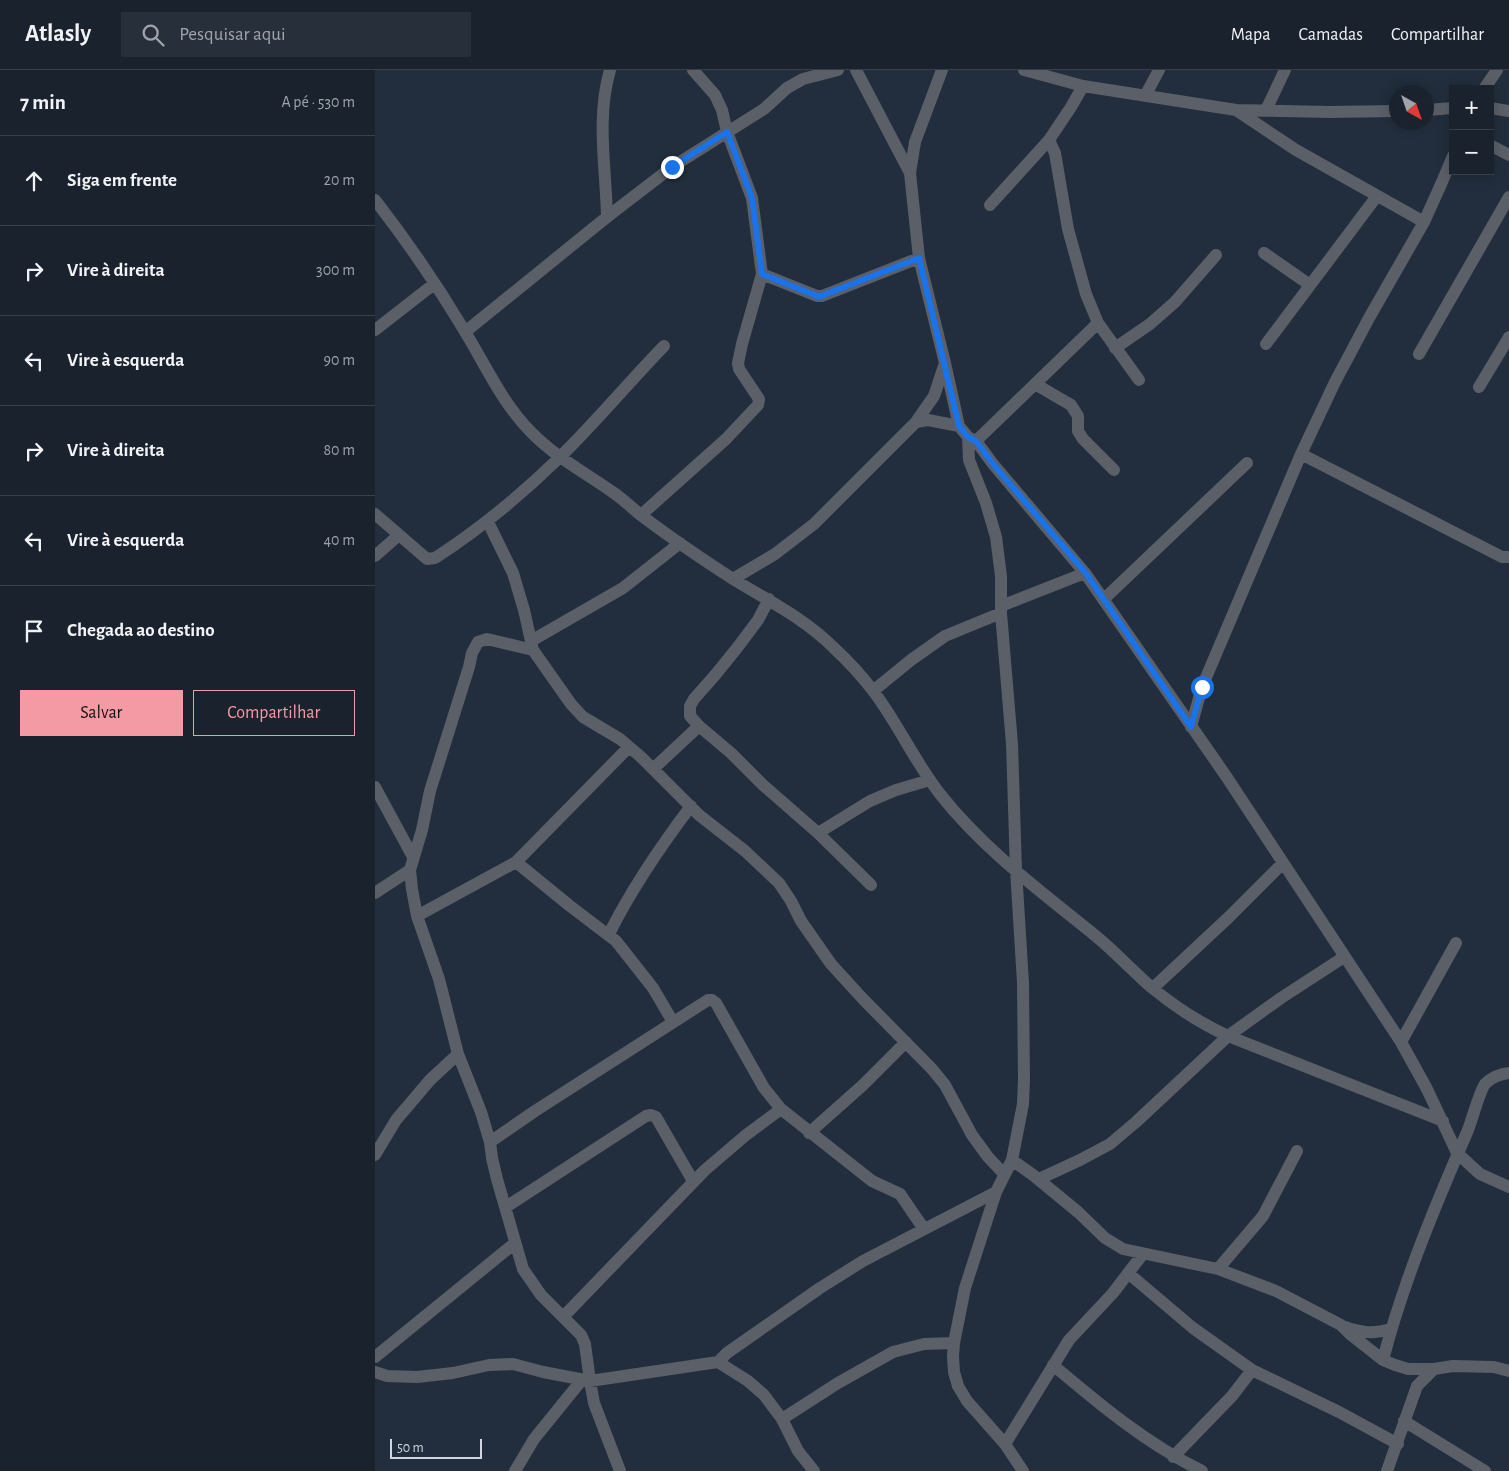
<!DOCTYPE html>
<html lang="pt">
<head>
<meta charset="utf-8">
<style>
	:root { --surface:#1a222e; --page:#272f3a; --text:#f1f3f6; --muted:#9fa4aa; --line:#383f4a; --accent:#f49aa4 }
	body { margin:0; font-family:"Alegreya Sans",sans-serif; background:var(--page); color:var(--text) }
	.controls { position:absolute; right:15px; top:15px; display:grid; overflow:hidden; border-radius:0px; box-shadow:0 2px 12px #0003 }
	.controls button { width:45px; height:45px; display:grid; place-items:center; padding:0; border:0; border-bottom:1px solid var(--line); background:var(--surface); color:var(--text); font:25px sans-serif }
	.compass { position:absolute; left:1014px; top:15px; width:45px; height:45px; border-radius:50%; background:var(--surface); box-shadow:0 2px 12px #0003; rotate:140deg }
	.scale { position:absolute; left:15px; bottom:12px; width:92px; box-sizing:border-box; padding-left:5px; border:2px solid #cfd6e0; border-top:0; font-size:14px; line-height:18px; white-space:nowrap; color:#cfd6e0; -webkit-text-stroke:4px #222e3d; paint-order:stroke }
	.stop { position:absolute; width:15px; height:15px; margin:-11px; border:4px solid #1a73e8; border-radius:50%; background:#fff }
	.stop.end { background:#1a73e8; border-color:#fff; box-shadow:0 1px 5px #0008 }
	.list { margin:0; padding:0; list-style:none }
	h2 { display:flex; justify-content:space-between; align-items:center; height:65px; margin:0; padding:0 20px; font-size:21px }
	h2 small { font-size:16px; font-weight:400; color:var(--muted) }
	.list li { display:grid; grid-template-columns:32px 1fr auto; gap:15px; align-items:center; box-sizing:border-box; height:90px; padding:0 20px; border-top:1px solid var(--line) }
	.list b { display:block; font-size:19px; white-space:nowrap }
	.list em { font-size:16px; font-style:normal; color:var(--muted) }
	.actions { display:flex; gap:10px; padding:15px 20px }
	.actions a { flex:1; padding:11px 0; border:1px solid var(--accent); border-radius:0px; text-align:center; font-size:18px; color:var(--accent) }
	.actions .main { background:var(--accent); color:#111 }
	.icon { flex:none; width:28px; height:28px; fill:none; stroke:currentColor; stroke-width:2; stroke-linecap:round; stroke-linejoin:round }
	.map { position:relative; flex:none; width:1134px; height:1401px; overflow:hidden }
	header { display:flex; align-items:center; gap:30px; box-sizing:border-box; height:70px; padding:0 25px; background:var(--surface); border-bottom:1px solid var(--line) }
	header strong { font-size:24px }
	nav { display:flex; gap:28px; margin-inline-start:auto; font-size:18px }
	.search { width:350px; height:45px; background:var(--page); display:flex; align-items:center; gap:12px; box-sizing:border-box; padding:0 18px; border-radius:0px; color:var(--muted); font-size:19px }
	main { display:flex }
	aside { flex:1; background:var(--surface) }
	.map>svg:first-child { display:block }
	.lines { fill:none; stroke-linecap:round; stroke-linejoin:round }
	.minor { stroke:#5b5f67; stroke-width:12 }
	.route { stroke:#1a73e8; stroke-width:6 }
</style>
</head>
<body>
<header>
<strong>Atlasly</strong>
<div class="search"><svg class="icon" aria-label="search" viewBox="0 0 24 24"><circle cx="10" cy="10" r="6"/><path d="M15 15l6 6"/></svg>Pesquisar aqui</div>
<nav><a>Mapa</a><a>Camadas</a><a>Compartilhar</a></nav>
</header>
<main>
<aside>
<h2>7 min<small>A pé · 530 m</small></h2>
<ul class="list">
<li><svg class="icon" aria-label="ahead" viewBox="0 0 24 24"><path d="M12 20V5M6 11l6-6 6 6"/></svg><div><b>Siga em frente</b></div><em>20 m</em></li>
<li><svg class="icon" aria-label="right" viewBox="0 0 24 24"><path d="M7 20v-9h11M14 6l5 5-5 5"/></svg><div><b>Vire à direita</b></div><em>300 m</em></li>
<li><svg class="icon" aria-label="left" viewBox="0 0 24 24"><path d="M17 20v-9H6M10 6l-5 5 5 5"/></svg><div><b>Vire à esquerda</b></div><em>90 m</em></li>
<li><svg class="icon" aria-label="right" viewBox="0 0 24 24"><path d="M7 20v-9h11M14 6l5 5-5 5"/></svg><div><b>Vire à direita</b></div><em>80 m</em></li>
<li><svg class="icon" aria-label="left" viewBox="0 0 24 24"><path d="M17 20v-9H6M10 6l-5 5 5 5"/></svg><div><b>Vire à esquerda</b></div><em>40 m</em></li>
<li><svg class="icon" aria-label="arrive" viewBox="0 0 24 24"><path d="M6 21V4h12l-3 4 3 4H6"/></svg><div><b>Chegada ao destino</b></div></li>
</ul>
<div class="actions"><a class="main">Salvar</a><a>Compartilhar</a></div>
</aside>
<div class="map">
<svg width="1134" height="1401" viewBox="0 0 1134 1401">
	<rect width="100%" height="100%" fill="#222e3d"/>
	<g class="lines">
		<path class="minor" d="M481 0 535 103
			M649 0 708 16 861 40 954 42 1022 41
			M1109 19 1122 0
			M770 26 784 0
			M1115 38 1134 41
			M861 40 921 80 1049 152
			M891 40 910 0
			M1052 40 1078 38
			M674 70 680 83 693 159 711 224 723 253 764 310
			M1115 75 1134 85
			M0 130C32 171 62 215 89 260 110 294 127 333 156 362 180 387 211 403 239 423 249 430 258 439 267 446 296 468 327 489 358 509 392 530 429 548 458 577 472 590 487 606 499 622 523 654 540 692 565 724 609 780 668 823 722 867 741 883 758 901 776 917 800 937 825 953 853 966L1068 1051
			M615 135 674 70 696 37 708 16
			M232 147C231 98 221 48 235 0
			M889 183 935 215
			M387 204 442 226H447L544 188
			M0 260 59 214
			M90 262 232 147 297 97 389 39 412 18 428 9 463 0
			M891 274 1002 126
			M740 278 775 254 800 232 841 185
			M1044 284 1134 127
			M570 293 584 356 593 367 601 371 618 394 710 503 851 706 1026 972 1052 1019 1082 1083 1105 1104 1134 1117
			M660 314 696 335 703 346V361L708 369 739 400
			M1104 317 1134 267
			M541 352 553 350 584 356
			M593 367 594 390 611 433 621 467 626 506V543L637 674 641 800 648 913 649 1010 648 1034 637 1090 621 1122 590 1218 579 1273 578 1286 579 1302 583 1316 592 1331 630 1374 648 1401
			M601 371 723 253
			M926 384 1127 487H1134
			M0 444 52 489 60 488C105 459 146 425 184 388 221 352 253 313 289 276
			M266 445 351 369 383 335 384 329 364 299 363 293 367 274 387 204 377 128 352 62 347 40 340 25 318 0
			M113 452 138 503 149 540 158 580 196 634 208 647 245 669 266 687 324 745 370 781 404 813 416 831 426 851 456 894 488 929 557 999 570 1015 597 1065 613 1087 629 1104
			M0 486 24 465
			M358 509 400 484 439 454 541 352 559 326 570 293 544 188 535 103 540 72 567 0
			M394 529 383 550 362 578 341 604 319 629 315 636V646L324 656 356 683 388 715 443 763 496 815
			M729 529 872 393
			M626 536 710 503
			M156 571 248 518 305 473
			M158 580 112 569 103 572 97 583 94 597 55 721 47 760 35 800 37 819 42 846 64 909 83 984 106 1042 115 1072 117 1088 122 1109 148 1199 166 1225 206 1265 210 1274 215 1311 219 1333 245 1401
			M498 621 536 590 570 566 626 543
			M816 657 827 617 926 384 960 312 994 248 1049 152 1067 112 1078 86
			M278 699 324 656
			M0 717 38 787
			M443 763 495 731 521 720 555 710
			M141 792 195 836 241 871 278 918 298 952
			M0 823 35 800
			M42 846 141 792 254 677
			M234 864C257 818 285 777 316 736
			M778 918 854 847 908 793
			M1026 972 1081 873
			M434 1063 488 1015 531 972
			M115 1072 160 1041 333 930H337L341 933 389 1018 406 1039 497 1111 525 1124 549 1159
			M0 1085 21 1050 55 1010 83 984
			M637 1090 658 1105 703 1142 730 1168 748 1179 843 1199 901 1221 966 1255 975 1264 1008 1290 1020 1295 1033 1299H1059L1078 1296 1119 1297 1134 1301
			M664 1109 705 1090 735 1074 761 1052 853 966 906 928 969 887
			M131 1137 271 1046 276 1045 281 1047 318 1111
			M843 1199 888 1146 922 1081
			M753 1203 818 1258 877 1300 964 1342 1023 1374
			M188 1247 330 1100 371 1065 406 1039
			M970 1257C987 1263 998 1264 1016 1259
			M0 1287 140 1173
			M1008 1290C1028 1212 1061 1134 1093 1060 1097 1050 1105 1020 1110 1014 1117 1007 1125 1004 1134 1003
			M343 1292 352 1283 445 1218 488 1191 621 1122
			M678 1295C724 1334 772 1374 827 1401
			M0 1302 12 1306 42 1307 78 1303 114 1295 138 1294 168 1302 215 1311 343 1292 373 1311 389 1325 407 1349 423 1381 439 1401
			M407 1349 463 1313 518 1282 549 1274 579 1273
			M1029 1351 1110 1401
			M630 1374 694 1270 738 1223 767 1185
			M798 1387 857 1326 877 1300
			M140 1401 159 1369 206 1311
			M1012 1401 1042 1316 1059 1299"/>
	</g>
	<g class="lines">
		<path class="route" d="M297 97 352 62 377 128 387 204 442 226H446L544 188 584 356 593 367 601 371 618 394 710 502 816 657 827 617"/>
	</g>
</svg>
<div class="controls">
<button>+</button>
<button>−</button>
</div>
<svg class="compass" viewBox="-18 -18 36 36"><path d="M0-13l5 13h-10z" fill="#e53935"/><path d="M0 13l5-13h-10z" fill="#9fa4aa"/></svg>
<div class="scale">50 m</div>
<div class="stop" style="left:827px;top:617px"></div>
<div class="stop end" style="left:297px;top:97px"></div>
</div>
</main>
</body>
</html>
